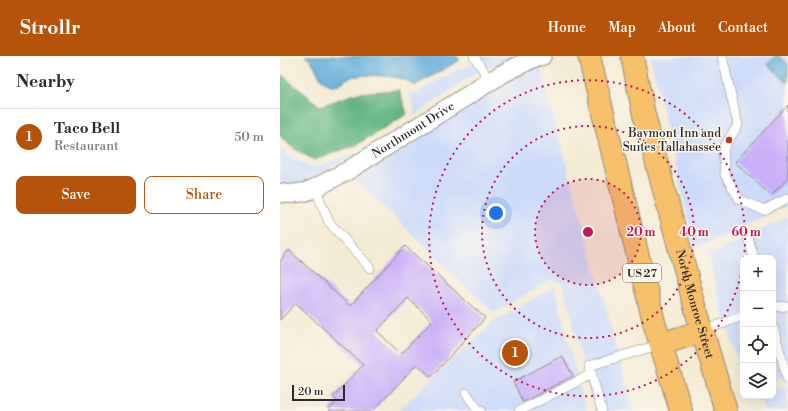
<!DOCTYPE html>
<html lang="en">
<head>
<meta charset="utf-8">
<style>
	:root { --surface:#fff; --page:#f2f2f3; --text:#2b2b33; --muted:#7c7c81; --line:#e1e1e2; --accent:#b45309 }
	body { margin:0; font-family:"Libre Bodoni",serif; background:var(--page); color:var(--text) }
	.controls { position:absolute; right:12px; bottom:12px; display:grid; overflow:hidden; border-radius:8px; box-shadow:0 4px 16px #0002 }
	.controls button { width:36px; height:36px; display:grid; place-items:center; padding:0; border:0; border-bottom:1px solid var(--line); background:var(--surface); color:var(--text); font:20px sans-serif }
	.scale { position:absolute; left:12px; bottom:10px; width:53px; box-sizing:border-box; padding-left:4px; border:2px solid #2b2b2b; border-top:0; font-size:11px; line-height:14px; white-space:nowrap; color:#2b2b2b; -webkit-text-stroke:3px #fbf7ec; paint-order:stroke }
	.you { position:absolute; left:216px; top:157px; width:14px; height:14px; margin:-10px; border:3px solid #fff; border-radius:50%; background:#1a73e8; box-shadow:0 0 0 6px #1a73e833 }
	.badge { display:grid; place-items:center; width:26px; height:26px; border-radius:50%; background:var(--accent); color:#fff; font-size:13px; font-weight:700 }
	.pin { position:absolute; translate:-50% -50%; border:2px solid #fff; box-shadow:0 1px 4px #0006 }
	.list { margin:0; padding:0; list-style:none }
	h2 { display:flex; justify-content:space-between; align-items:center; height:52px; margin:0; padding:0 16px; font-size:17px }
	h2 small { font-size:13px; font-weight:400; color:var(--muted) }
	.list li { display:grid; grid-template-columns:26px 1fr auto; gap:12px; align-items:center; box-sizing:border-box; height:56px; padding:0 16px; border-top:1px solid var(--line) }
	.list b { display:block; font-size:15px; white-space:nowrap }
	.list p { margin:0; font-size:13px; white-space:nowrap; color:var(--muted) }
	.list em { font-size:13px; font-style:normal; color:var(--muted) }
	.actions { display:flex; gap:8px; padding:12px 16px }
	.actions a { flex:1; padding:9px 0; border:1px solid var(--accent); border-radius:8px; text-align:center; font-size:14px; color:var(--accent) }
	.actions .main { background:var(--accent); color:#fff }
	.icon { flex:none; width:22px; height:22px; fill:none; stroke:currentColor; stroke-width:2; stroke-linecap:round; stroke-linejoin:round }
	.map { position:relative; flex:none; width:508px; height:355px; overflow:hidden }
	header { display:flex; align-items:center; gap:24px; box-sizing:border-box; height:56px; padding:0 20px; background:var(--accent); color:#fff }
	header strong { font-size:19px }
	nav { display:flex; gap:22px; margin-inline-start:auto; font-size:14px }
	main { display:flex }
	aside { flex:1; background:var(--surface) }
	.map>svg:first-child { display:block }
	.built { fill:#cddbfa }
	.forest { fill:#63b683; stroke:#477057 }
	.water { fill:#64aedc; stroke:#486c84 }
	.building { fill:#cab0f9; fill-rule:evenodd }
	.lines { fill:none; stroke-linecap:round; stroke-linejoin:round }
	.service-casing { stroke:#908b80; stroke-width:10 }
	.minor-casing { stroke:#908b80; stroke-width:20 }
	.trunk-casing { stroke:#908b80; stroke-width:24 }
	.service { stroke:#fff; stroke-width:9 }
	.minor { stroke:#fff; stroke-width:18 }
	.trunk { stroke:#f6c16b; stroke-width:22 }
	.ring { fill:none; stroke:#c2185b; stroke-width:2; stroke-dasharray:2 4 }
	.poi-dot { fill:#c8321e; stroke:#fbf7ec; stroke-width:1.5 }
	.labels { text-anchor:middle; stroke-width:3; stroke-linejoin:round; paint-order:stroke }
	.shield { fill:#fbf7ec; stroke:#696865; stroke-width:1 }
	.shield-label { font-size:11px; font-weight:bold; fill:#2b2b2b }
	.street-label { font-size:12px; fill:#2b2b2b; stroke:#fbf7ec }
	.poi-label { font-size:12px; fill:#2b2b2b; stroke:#fbf7ec; text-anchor:end }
	.centre { fill:#c2185b; stroke:#fbf7ec; stroke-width:2 }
	.ring-label { font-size:12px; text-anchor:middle; font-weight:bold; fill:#c2185b; stroke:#fbf7ec; stroke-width:3; stroke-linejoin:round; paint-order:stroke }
</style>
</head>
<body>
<header>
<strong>Strollr</strong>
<nav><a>Home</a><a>Map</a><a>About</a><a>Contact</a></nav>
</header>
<main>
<aside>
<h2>Nearby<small></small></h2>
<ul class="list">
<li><span class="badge">1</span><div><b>Taco Bell</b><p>Restaurant</p></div><em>50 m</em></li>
</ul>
<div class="actions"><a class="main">Save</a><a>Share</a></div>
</aside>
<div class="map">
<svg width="508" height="355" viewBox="0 0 508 355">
	<rect width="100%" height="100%" fill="#fbf7ec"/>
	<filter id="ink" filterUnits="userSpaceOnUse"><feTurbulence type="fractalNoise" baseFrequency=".025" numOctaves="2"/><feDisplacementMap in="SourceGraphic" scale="8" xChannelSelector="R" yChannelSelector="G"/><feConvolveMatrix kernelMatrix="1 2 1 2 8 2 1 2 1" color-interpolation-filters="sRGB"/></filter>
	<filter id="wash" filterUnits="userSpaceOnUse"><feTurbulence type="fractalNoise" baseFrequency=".012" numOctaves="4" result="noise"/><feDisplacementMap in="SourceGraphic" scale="16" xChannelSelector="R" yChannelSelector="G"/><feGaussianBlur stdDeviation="0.9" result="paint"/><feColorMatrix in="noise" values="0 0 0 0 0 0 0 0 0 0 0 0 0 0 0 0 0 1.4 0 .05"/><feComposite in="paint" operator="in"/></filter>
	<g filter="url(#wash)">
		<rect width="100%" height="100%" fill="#f4ebd4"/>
		<path class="built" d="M203 0H238L222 8 202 13 131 62 135 55 129 37H137L180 12 185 13Z
			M370 0H508V149L415 193Z
			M260 10 354 355H316L310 339 283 227 272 223 214 257 74 122H72L226 26 255 11Z
			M0 92 7 99 30 111H36L70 99 73 101 32 123 24 126 11 129 0 128Z
			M508 161V321L493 325V202H463V321L440 246 427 195 430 194 436 196Z
			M275 230 302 342 307 355H118L147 327 212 267Z
			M508 329V355H484L480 340H493V334Z"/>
		<path class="forest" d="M0 18 40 50 78 37 119 34 127 58 76 89 34 104 13 92 0 80Z"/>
		<path class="water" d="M25 0H177L180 4 134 30C132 29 131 27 129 26 119 19 83 18 71 21 62 23 60 33 49 28 39 25 38 14 32 6 30 4 28 2 25 0Z
			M495 0H499L508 8V27L487 8Z"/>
		<g id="blocks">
			<path class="building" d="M508 49V122L491 140 455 106Z
				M125 190 205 262 151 321 137 308 93 355H48L57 345 53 341 83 309 16 247 0 264V205L9 194 70 250ZM128 242 152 265 121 298 97 275Z
				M282 300 293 320 243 346 233 326Z"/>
		</g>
	</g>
	<g filter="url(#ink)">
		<use href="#blocks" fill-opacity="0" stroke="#908b80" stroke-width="1"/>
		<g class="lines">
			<g class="service-casing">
				<path id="service" d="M194 0 210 25
					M442 0 458 69 443 93 445 119 460 144 484 154 508 142
					M35 132 49 166 90 212
					M468 181 474 202
					M493 251 508 250
					M493 271 508 325
					M422 275 463 260
					M186 337 197 352 201 355
					M239 355 312 318
					M322 355 309 310 381 288"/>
			</g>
			<g class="minor-casing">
				<g id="minor">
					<path id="s1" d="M0 137 10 138 25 136 35 132 67 115 222 18 254 2 262 0"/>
				</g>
			</g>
			<g class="trunk-casing">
				<g id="trunk">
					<path d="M309 0 374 266 401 355"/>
					<path id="s2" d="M352 0 364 59 414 247 446 355"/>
					<path d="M381 288 422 275"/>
				</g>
			</g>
			<use href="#service" class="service"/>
			<use href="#minor" class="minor"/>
			<use href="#trunk" class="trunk"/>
		</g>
	</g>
	<circle cx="308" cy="176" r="53" fill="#c2185b" fill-opacity=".12"/>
	<g class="ring">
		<circle cx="308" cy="176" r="53"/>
		<circle cx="308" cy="176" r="106"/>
		<path d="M463 208A158 158 0 1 1 464 201"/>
	</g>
	<circle class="poi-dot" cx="449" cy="84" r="4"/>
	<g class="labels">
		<rect class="shield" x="343" y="208" width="38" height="18" rx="3"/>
		<g class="shield-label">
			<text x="362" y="221">US 27</text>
		</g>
		<g class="street-label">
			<text dy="4" stroke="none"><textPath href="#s1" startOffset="150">Northmont Drive</textPath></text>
			<text dy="4" stroke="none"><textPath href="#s2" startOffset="256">North Monroe Street</textPath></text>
		</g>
		<g class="poi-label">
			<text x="441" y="81">Baymont Inn and<tspan x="441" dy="14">Suites Tallahassee</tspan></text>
		</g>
	</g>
	<circle cx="308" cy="176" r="6" class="centre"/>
	<g class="ring-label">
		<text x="361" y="180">20 m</text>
		<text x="414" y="180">40 m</text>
		<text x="466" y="180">60 m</text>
	</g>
</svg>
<div class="controls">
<button>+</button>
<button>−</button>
<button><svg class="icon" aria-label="locate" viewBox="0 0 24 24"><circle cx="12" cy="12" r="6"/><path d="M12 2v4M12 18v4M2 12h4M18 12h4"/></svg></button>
<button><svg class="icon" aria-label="layers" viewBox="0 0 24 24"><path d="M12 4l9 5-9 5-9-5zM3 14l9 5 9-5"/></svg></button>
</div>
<div class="scale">20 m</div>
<div class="you"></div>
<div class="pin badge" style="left:235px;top:297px">1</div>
</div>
</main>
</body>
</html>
